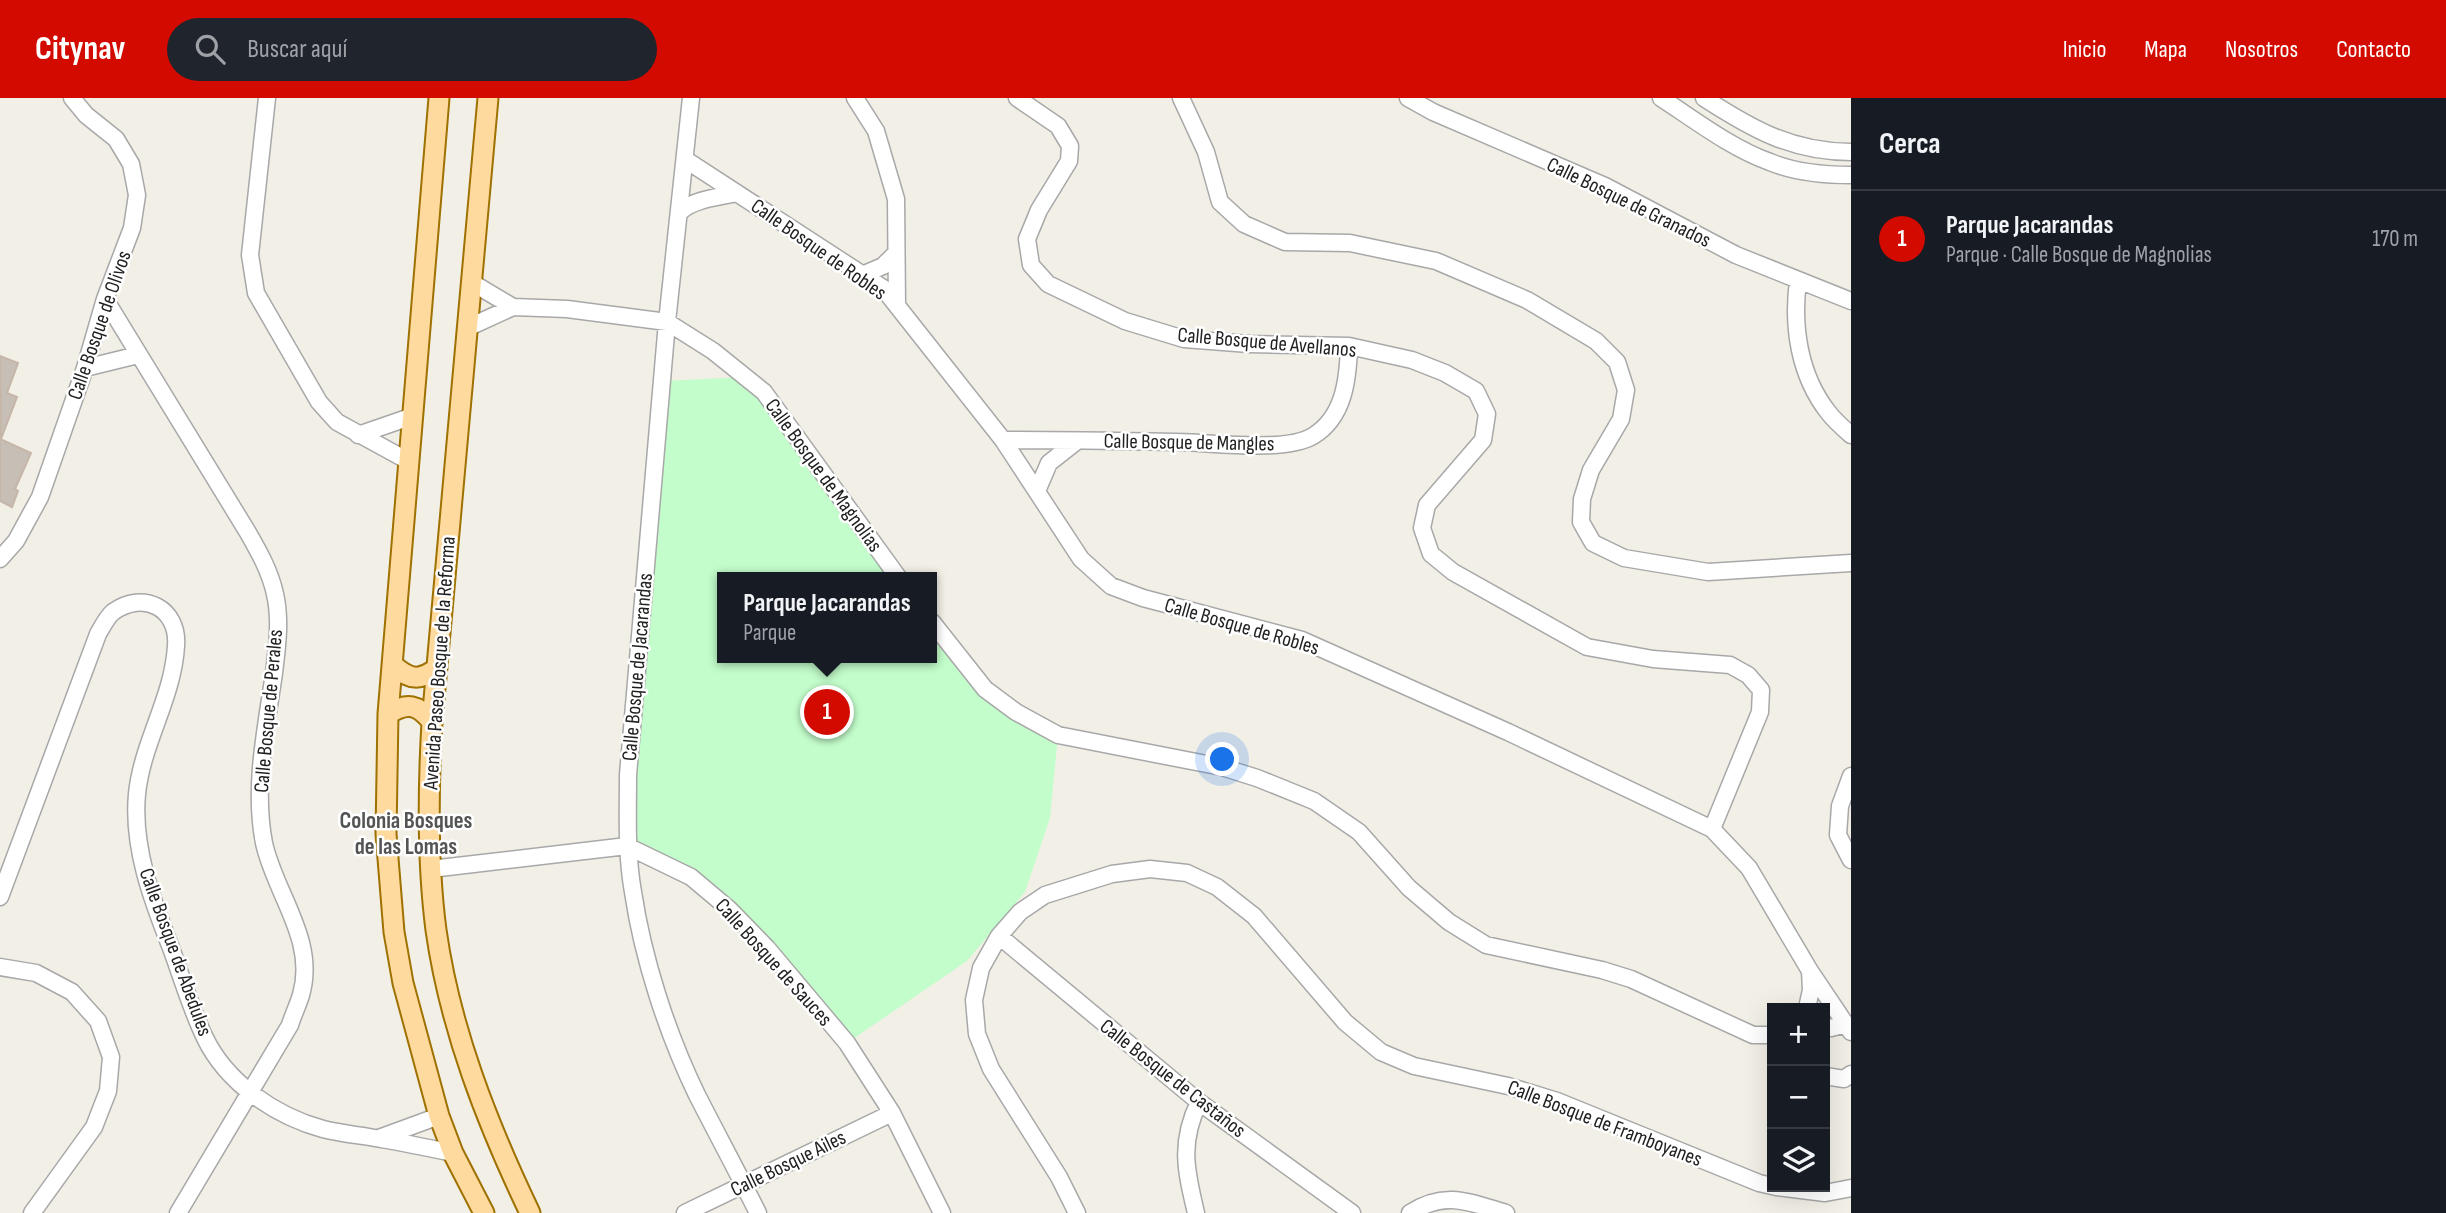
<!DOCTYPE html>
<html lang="es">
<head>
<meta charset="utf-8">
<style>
	:root { --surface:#171b24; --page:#20242c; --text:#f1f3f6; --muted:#9ea1a6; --line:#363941; --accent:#d20a00 }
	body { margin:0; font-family:"Sofia Sans Condensed",sans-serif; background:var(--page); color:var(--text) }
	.controls { position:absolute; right:21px; bottom:21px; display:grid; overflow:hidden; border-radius:0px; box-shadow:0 7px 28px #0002 }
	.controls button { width:63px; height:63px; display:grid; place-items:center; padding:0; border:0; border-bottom:2px solid var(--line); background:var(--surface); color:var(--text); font:35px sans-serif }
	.you { position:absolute; left:1223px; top:662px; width:24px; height:24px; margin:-18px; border:5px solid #fff; border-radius:50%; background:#1a73e8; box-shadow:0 0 0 10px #1a73e833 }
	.badge { display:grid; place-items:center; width:46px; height:46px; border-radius:50%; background:var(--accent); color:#fff; font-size:23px; font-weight:700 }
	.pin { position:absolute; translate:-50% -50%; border:4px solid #fff; box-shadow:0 2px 7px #0006 }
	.popup { position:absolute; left:717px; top:474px; width:220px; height:91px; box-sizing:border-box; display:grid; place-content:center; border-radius:0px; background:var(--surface); filter:drop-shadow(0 2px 5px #0005); font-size:23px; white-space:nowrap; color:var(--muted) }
	.popup b { font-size:26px; color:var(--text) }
	.popup::after { content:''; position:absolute; left:50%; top:100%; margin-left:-14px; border:14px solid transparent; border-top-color:var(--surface) }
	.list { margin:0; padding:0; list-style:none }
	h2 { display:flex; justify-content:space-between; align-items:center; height:91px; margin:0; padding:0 28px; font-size:30px }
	h2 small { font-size:23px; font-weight:400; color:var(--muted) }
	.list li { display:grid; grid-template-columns:46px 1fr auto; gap:21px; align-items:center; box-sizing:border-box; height:98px; padding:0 28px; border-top:2px solid var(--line) }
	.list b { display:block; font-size:26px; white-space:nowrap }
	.list p { margin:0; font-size:23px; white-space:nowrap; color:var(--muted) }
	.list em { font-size:23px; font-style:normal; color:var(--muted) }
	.icon { flex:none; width:38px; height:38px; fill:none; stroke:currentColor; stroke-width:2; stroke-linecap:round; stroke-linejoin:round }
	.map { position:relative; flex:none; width:1851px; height:1115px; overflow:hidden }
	header { display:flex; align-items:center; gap:42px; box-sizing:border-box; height:98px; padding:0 35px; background:var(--accent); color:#fff }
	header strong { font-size:33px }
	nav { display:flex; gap:38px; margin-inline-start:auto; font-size:24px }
	.search { width:490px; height:63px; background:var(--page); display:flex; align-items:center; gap:18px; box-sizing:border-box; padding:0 24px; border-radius:38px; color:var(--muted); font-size:26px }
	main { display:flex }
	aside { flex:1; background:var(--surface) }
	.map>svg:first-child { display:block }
	.park { fill:#c3fdcb }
	.building { fill:#c7beb6; stroke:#c5b6a8; stroke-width:2 }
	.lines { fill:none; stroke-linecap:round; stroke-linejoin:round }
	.minor-casing { stroke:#a8a8a8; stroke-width:19 }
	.major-casing { stroke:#9e7100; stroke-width:23 }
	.minor { stroke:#fff; stroke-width:16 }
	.major { stroke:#ffda9f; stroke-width:19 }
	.labels { text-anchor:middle; stroke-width:5; stroke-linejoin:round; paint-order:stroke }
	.street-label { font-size:21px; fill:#212121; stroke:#fff }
	.neighbourhood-label { font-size:23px; font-weight:bold; fill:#545454; stroke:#fff }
</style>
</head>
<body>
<header>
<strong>Citynav</strong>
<div class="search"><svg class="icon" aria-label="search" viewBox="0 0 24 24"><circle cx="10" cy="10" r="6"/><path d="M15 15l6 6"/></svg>Buscar aquí</div>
<nav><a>Inicio</a><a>Mapa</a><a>Nosotros</a><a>Contacto</a></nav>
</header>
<main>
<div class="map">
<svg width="1851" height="1115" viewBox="0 0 1851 1115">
	<rect width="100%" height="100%" fill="#f2efe7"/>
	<path class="park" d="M744 279 898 479H722V560H932V524L985 591 1058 637 1050 720 1025 794 967 863 847 945 724 806 627 748 662 283Z"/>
	<path class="building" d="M0 258 18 265 7 295 17 299 1 341Z
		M0 341 31 355 15 391 18 393 12 409 0 403Z"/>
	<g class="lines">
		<g class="minor-casing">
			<path id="minor" d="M267 0 250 157 256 195 319 304 337 324 410 364
				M691 0 667 224 628 677C628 716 626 755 633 794 643 861 667 935 697 997 717 1036 738 1075 758 1115
				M855 0 876 33 896 101 897 207
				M1017 0 1058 28 1070 48 1069 63 1039 112 1027 141 1031 167 1048 186 1125 223 1184 241 1249 246 1349 248 1412 262 1445 275 1476 293 1487 316 1483 342 1427 407 1422 430 1431 456 1453 474 1587 549 1653 561 1730 567 1748 577 1761 592 1760 614 1712 731
				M1181 0 1206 54 1220 104 1244 126 1285 144 1350 145 1436 163 1527 202 1596 243 1617 264 1626 292 1621 321 1591 372 1582 401 1581 424 1593 445 1624 460 1708 474 1851 465
				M1408 0 1433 14 1605 88 1736 157 1851 203
				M1661 0C1695 22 1731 50 1770 64 1794 74 1825 77 1851 77
				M1704 0C1752 31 1792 54 1851 54
				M686 62 883 190 1003 342 1081 461 1111 488 1143 500 1302 542 1508 634 1712 731 1749 770 1810 873 1811 892 1807 910
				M680 114C693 101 720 99 737 95
				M862 177 883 168 896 155
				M1798 183C1792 228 1799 277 1828 314 1834 322 1843 330 1851 337
				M471 184 513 209
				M105 201 247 433C259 454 270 473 275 496 281 522 277 550 274 575 266 631 253 689 264 745 275 796 317 842 301 897 298 907 293 917 290 927L178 1115
				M467 230 513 209 567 211 667 224 713 253 764 294 898 479
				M85 270 138 257
				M358 337 413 318
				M1003 342C1061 342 1118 343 1175 344 1209 344 1285 355 1313 338 1344 319 1348 282 1349 248
				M1037 393 1049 365 1077 343
				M0 461 16 443 40 399 85 270 105 201 132 130 137 97 131 66 116 41 86 17 72 0
				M932 524 985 591 1016 614 1058 637 1222 669 1257 680 1314 703 1359 734 1409 790 1449 824 1486 847 1602 872 1631 881 1753 937H1772
				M1851 678 1840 708 1838 737 1851 762
				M431 771 627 748 691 779 729 811 767 850 847 945 892 1015 942 1115
				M0 799 98 536C102 529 107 519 113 514 143 492 179 510 176 548 173 600 142 645 137 696 132 749 152 802 171 850 182 880 191 911 205 940 227 985 275 1018 323 1031 342 1036 361 1037 381 1041 405 1045 429 1050 453 1055
				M999 838 1199 1004 1352 1115
				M0 869 36 875 72 894 98 923 111 959 108 993 94 1029 32 1115
				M1810 873 1851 934
				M1825 929 1831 930 1846 926
				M1825 978 1844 981 1851 976
				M379 1040 439 1018
				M1776 1089 1825 1095 1851 1090
				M685 1115 892 1015
				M1077 1115 1059 1079 991 971 977 936 974 902 981 870 999 838 1020 814 1045 797 1112 776 1150 771 1187 775 1217 789 1254 818 1345 924 1381 954 1414 968 1508 988 1557 1003 1759 1085 1772 1088
				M1196 1115C1186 1073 1179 1045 1199 1004
				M1410 1115C1445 1092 1469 1104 1506 1115"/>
		</g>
		<g class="major-casing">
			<path id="major" d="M439 0 388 616 386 736 394 834 403 885 439 1018 453 1055 484 1115
				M488 0 432 624C428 693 427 763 436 832 450 931 487 1025 530 1115
				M394 568C410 582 420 583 437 570
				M388 616C407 604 418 606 432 624"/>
		</g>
		<use href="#minor" class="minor"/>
		<use href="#major" class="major"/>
	</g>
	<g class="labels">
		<g class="street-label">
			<text transform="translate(1629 104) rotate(26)" y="7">Calle Bosque de Granados</text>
			<text transform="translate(819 151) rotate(35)" y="7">Calle Bosque de Robles</text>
			<text transform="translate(99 227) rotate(-71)" y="7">Calle Bosque de Olivos</text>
			<text transform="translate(1267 244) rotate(5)" y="7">Calle Bosque de Avellanos</text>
			<text transform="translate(1189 344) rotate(1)" y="7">Calle Bosque de Mangles</text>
			<text transform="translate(824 377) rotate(54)" y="7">Calle Bosque de Magnolias</text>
			<text transform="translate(1242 528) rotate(16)" y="7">Calle Bosque de Robles</text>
			<text transform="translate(439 565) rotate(-86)" y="7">Avenida Paseo Bosque de la Reforma</text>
			<text transform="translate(637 569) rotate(-85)" y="7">Calle Bosque de Jacarandas</text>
			<text transform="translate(268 613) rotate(-85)" y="7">Calle Bosque de Perales</text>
			<text transform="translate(176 854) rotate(70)" y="7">Calle Bosque de Abedules</text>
			<text transform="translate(774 864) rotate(48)" y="7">Calle Bosque de Sauces</text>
			<text transform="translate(1173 980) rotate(38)" y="7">Calle Bosque de Castaños</text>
			<text transform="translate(1605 1025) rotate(21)" y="7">Calle Bosque de Framboyanes</text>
			<text transform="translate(788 1065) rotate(-26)" y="7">Calle Bosque Ailes</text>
		</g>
		<g class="neighbourhood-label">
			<text x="406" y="730">Colonia Bosques<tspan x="406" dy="26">de las Lomas</tspan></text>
		</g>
	</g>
</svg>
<div class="controls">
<button>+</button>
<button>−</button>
<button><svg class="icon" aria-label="layers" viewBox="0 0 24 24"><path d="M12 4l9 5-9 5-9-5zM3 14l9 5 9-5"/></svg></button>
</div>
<div class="you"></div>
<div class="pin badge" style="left:827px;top:614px">1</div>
<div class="popup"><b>Parque Jacarandas</b>Parque</div>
</div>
<aside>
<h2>Cerca<small></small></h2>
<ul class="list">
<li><span class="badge">1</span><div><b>Parque Jacarandas</b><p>Parque · Calle Bosque de Magnolias</p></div><em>170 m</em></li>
</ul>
</aside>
</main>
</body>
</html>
